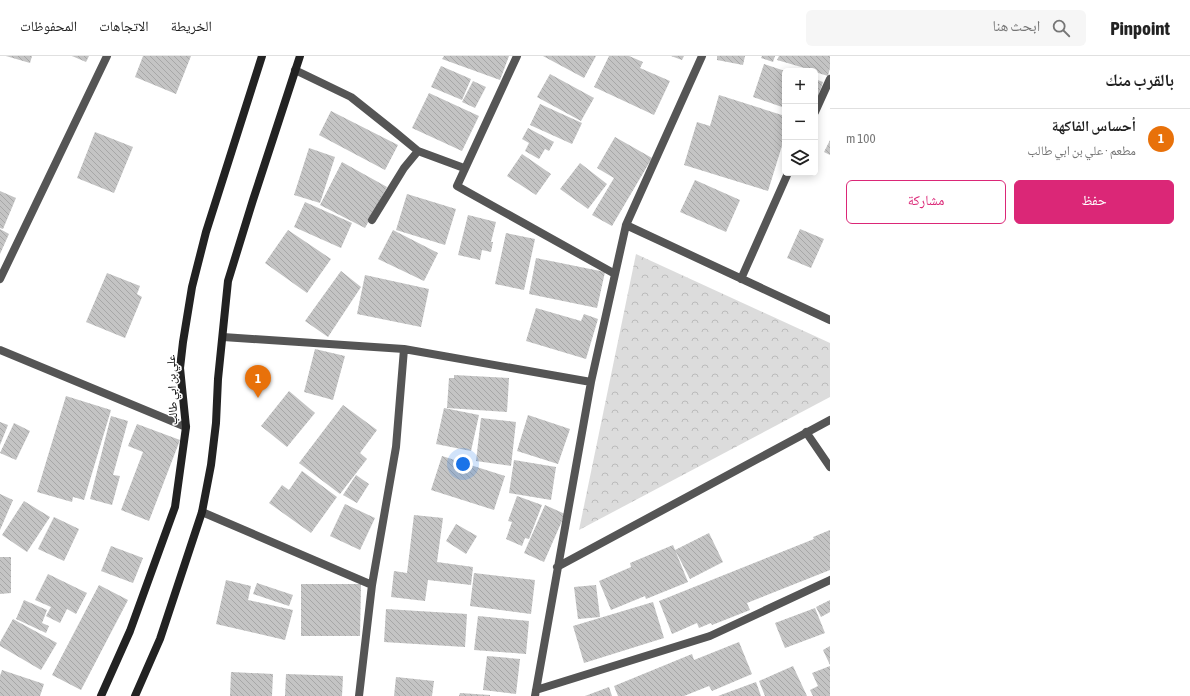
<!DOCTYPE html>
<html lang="ar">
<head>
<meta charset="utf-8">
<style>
	:root { --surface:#fff; --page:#f6f6f6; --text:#222; --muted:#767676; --line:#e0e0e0; --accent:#db2777 }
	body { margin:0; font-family:"Asap Condensed","Noto Naskh Arabic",sans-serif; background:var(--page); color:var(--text); direction:rtl }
	.controls { position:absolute; right:12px; top:12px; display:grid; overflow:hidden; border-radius:6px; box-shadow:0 2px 10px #0003 }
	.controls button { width:36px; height:36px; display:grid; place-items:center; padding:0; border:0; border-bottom:1px solid var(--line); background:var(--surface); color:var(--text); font:20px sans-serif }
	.you { position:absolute; left:463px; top:408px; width:14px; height:14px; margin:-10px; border:3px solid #fff; border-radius:50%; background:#1a73e8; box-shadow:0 0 0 6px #1a73e833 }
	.badge { display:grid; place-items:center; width:26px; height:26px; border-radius:50%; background:var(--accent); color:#fff; font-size:13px; font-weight:700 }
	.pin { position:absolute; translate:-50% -33px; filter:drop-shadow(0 1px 2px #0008) }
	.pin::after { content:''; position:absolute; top:21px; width:14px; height:12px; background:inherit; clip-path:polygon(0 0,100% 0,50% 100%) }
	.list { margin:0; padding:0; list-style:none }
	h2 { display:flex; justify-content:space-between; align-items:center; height:52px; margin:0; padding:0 16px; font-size:17px }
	h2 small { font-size:13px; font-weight:400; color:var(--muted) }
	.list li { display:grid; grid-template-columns:26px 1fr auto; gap:12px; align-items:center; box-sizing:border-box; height:60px; padding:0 16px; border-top:1px solid var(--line) }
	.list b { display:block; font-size:15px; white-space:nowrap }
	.list p { margin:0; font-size:13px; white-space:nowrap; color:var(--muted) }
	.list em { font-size:13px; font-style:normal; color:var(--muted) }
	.actions { display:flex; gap:8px; padding:12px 16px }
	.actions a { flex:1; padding:9px 0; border:1px solid var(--accent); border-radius:6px; text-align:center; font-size:14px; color:var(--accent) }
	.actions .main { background:var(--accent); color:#fff }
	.icon { flex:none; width:22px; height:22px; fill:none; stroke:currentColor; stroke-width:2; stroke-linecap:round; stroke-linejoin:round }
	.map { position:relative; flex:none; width:830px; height:640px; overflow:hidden; direction:ltr }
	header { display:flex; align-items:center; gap:24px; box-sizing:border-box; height:56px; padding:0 20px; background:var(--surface); border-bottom:1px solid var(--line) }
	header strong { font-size:19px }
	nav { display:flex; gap:22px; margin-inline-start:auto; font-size:14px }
	.search { width:280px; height:36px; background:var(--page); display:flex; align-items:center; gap:10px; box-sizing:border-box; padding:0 14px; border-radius:6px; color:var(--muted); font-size:15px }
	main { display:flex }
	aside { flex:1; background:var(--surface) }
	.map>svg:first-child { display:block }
	.park { fill:url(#park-crowns) }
	.building { fill:url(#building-back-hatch) }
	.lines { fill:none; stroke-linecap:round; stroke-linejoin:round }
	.street { stroke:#555; stroke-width:8 }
	.secondary { stroke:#222; stroke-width:8 }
	.labels { text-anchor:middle; stroke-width:3; stroke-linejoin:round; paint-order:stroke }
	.street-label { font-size:12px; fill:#000; stroke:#fff }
</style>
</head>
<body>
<header>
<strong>Pinpoint</strong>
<div class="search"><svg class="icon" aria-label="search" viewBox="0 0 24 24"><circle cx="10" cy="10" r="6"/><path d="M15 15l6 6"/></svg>ابحث هنا</div>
<nav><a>الخريطة</a><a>الاتجاهات</a><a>المحفوظات</a></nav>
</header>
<main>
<aside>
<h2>بالقرب منك<small></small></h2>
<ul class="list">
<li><span class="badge" style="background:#e8710a">1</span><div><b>أحساس الفاكهة</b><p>مطعم · علي بن ابي طالب</p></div><em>100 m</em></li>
</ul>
<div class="actions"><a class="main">حفظ</a><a>مشاركة</a></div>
</aside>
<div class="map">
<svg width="830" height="640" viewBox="0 0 830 640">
	<defs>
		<pattern id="park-crowns" width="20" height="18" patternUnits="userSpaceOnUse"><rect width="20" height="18" fill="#dcdcdc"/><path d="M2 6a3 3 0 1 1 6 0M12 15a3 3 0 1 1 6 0" fill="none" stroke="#bbb"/></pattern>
		<pattern id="building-back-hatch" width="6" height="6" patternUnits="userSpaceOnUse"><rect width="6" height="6" fill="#c4c4c4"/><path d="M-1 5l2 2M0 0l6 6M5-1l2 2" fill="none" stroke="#a7a7a7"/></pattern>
	</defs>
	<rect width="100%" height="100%" fill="#fff"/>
	<path class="park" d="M636 198 830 287V341L579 474Z"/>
	<path class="building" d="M6 0H32L30 7Z
		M72 0H89L86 6Z
		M143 0H191L176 38 135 21Z
		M444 0H509L500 24 442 3Z
		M543 0H596L584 22Z
		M609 0H629L643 6 640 12 670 25 654 59 594 31Z
		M671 0H684L682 4Z
		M717 0H745L743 9 717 4Z
		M762 0H775L773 6 761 2Z
		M779 0H830V12L828 20 815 16V15L777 4Z
		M764 8 785 15V52L753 41Z
		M441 10 471 23 462 44 431 31Z
		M550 18 594 42 581 65 537 41Z
		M815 23 823 26 815 49Z
		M473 25 486 31 475 52 462 46Z
		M429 37 479 60 462 95 412 72Z
		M719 39 785 60V80L768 135 684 109 697 66 710 70Z
		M540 48 582 67 572 88 530 69Z
		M331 55 398 89 385 114 319 79Z
		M528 72 554 86 549 95 545 93 539 103 525 95 529 87 522 83Z
		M95 76 133 91 114 137 77 122Z
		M615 81 652 102 612 170 592 159 614 122 597 112Z
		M830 84V99L824 96Z
		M309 92 335 101 320 147 294 139Z
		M522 98 551 118 536 139 507 120Z
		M342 106 387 131 365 172 320 149Z
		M580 107 607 128 588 153 560 133Z
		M695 124 740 144 726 176 680 156Z
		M0 135 16 142 3 173 0 172Z
		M407 138 456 153 445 189 396 174Z
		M305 146 352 167 341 192 294 171Z
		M468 159 496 166 491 186H493L491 196 482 194 480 204 458 199Z
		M0 173 9 178 0 198Z
		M800 173 824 183 811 212 787 202Z
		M288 174 331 203 307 237 265 207Z
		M393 174 438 197 424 225 378 203Z
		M506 177 535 183 524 234 495 228Z
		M536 202 605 216 597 252 529 238Z
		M341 215 361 231 328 281 305 265Z
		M107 217 140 230 137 238 142 241 125 282 86 266Z
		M365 219 429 233 421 271 357 258Z
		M536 252 581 265 584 258 598 263 586 303 526 285Z
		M315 293 345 300 333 344 304 336Z
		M454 319 509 322 507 356 447 352 449 322H454Z
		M289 335 315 357 287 391 261 370Z
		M66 340 111 354 84 444 73 441 72 446 37 436Z
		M343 349 377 374 360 397 367 403 340 438 299 407Z
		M444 352 479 359 471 395 436 388Z
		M528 359 570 373 558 408 517 395Z
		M111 360 128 365 113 419 120 420 112 449 90 443Z
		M481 362 516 366 511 410 476 405Z
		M0 366 8 369 0 389Z
		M14 367 30 375 16 404 0 397Z
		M137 368 180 384 149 465 121 454 143 396 128 390Z
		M442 400 505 420 494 454 431 434Z
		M514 404 556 411 551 444 509 437Z
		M302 415 337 441 311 477 269 447 282 429 289 434Z
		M356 419 369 428 357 447 343 439Z
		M0 438 13 444 0 474Z
		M517 440 542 449 529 483 525 482 522 490 506 483 512 466 508 465Z
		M24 445 50 461 27 496 2 479Z
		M345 448 375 462 360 494 330 480Z
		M545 449 565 458 544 506 524 497Z
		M414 459 443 462 437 506 473 511 471 529 428 524 425 545 391 541 394 515 407 517Z
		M54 461 79 473 64 505 38 493Z
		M456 468 477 480 466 498 446 485Z
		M830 474V514L747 547 750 554 712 569 711 567 699 572 697 567 672 578 659 545 814 483 813 481Z
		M709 477 723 506 690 523 675 494Z
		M673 489 688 526 646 543 645 540 611 554 599 525 631 511 630 507Z
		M111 490 143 502 133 527 101 515Z
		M0 501H11V537L0 538Z
		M474 517 535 524 531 558 470 550Z
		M48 518 87 537 76 558 67 553 60 567 46 560 51 551 35 544Z
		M226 524 251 530 248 544 293 554 285 584 216 568Z
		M257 527 293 539 289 550 253 538Z
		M301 528H361L360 580H301Z
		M99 529 128 544 81 634 52 619Z
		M596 529 600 561 578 563 574 531Z
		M24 544 47 554 42 567 49 570 46 577 16 563Z
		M830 544V556L821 561 816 551Z
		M653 546 664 582 584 607 573 570Z
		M815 552 825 577 785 592 775 567Z
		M386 553 467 558 465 591 384 586Z
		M478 560 529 565 526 598 474 594Z
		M13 563 57 587 41 614 0 590V586Z
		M739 586 752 618 712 635 709 630 684 640H618L614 630 692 598 694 604Z
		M830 590V609L823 594Z
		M487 600 520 603 516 638 483 634Z
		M793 610 807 640H765L759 625Z
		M830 610V640H813L810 634 818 630 812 617Z
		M2 614 44 628 40 640H0V620Z
		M231 616 273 618 272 640H230Z
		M286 618 343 620 342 640H285Z
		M396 621 434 625 432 640H394Z
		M756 626 761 640H718Z
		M609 631 612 640H585Z
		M460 637 490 639V640H459Z"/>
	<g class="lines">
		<path class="street" d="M517 0 457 130 615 218
			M295 14 351 41 395 76 418 95 464 112
			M815 56 830 23
			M372 164 404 112 418 95
			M626 169 830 264
			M0 223 107 0
			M741 223 788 117
			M223 281 404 293 591 326
			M0 294 186 371
			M806 376 830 411
			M202 456 372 529
			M557 511 830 364
			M536 634 710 580 830 524
			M359 640 372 529 396 391 404 293
			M535 640 591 326 626 169 702 0"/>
		<path class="secondary" d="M101 640 130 575 175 451 186 371 180 312 183 286 192 231 206 176 262 0
			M135 640 160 583 202 456 211 409 216 367 218 323 228 225 253 144 300 0"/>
	</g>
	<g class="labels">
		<g class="street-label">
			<text transform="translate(172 334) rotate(-92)" y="4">علي بن ابي طالب</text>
		</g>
	</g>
</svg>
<div class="controls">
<button>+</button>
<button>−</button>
<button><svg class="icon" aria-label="layers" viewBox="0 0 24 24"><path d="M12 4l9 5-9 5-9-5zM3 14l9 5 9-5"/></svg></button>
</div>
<div class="you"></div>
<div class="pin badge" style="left:258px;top:342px;background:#e8710a">1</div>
</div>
</main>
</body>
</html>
